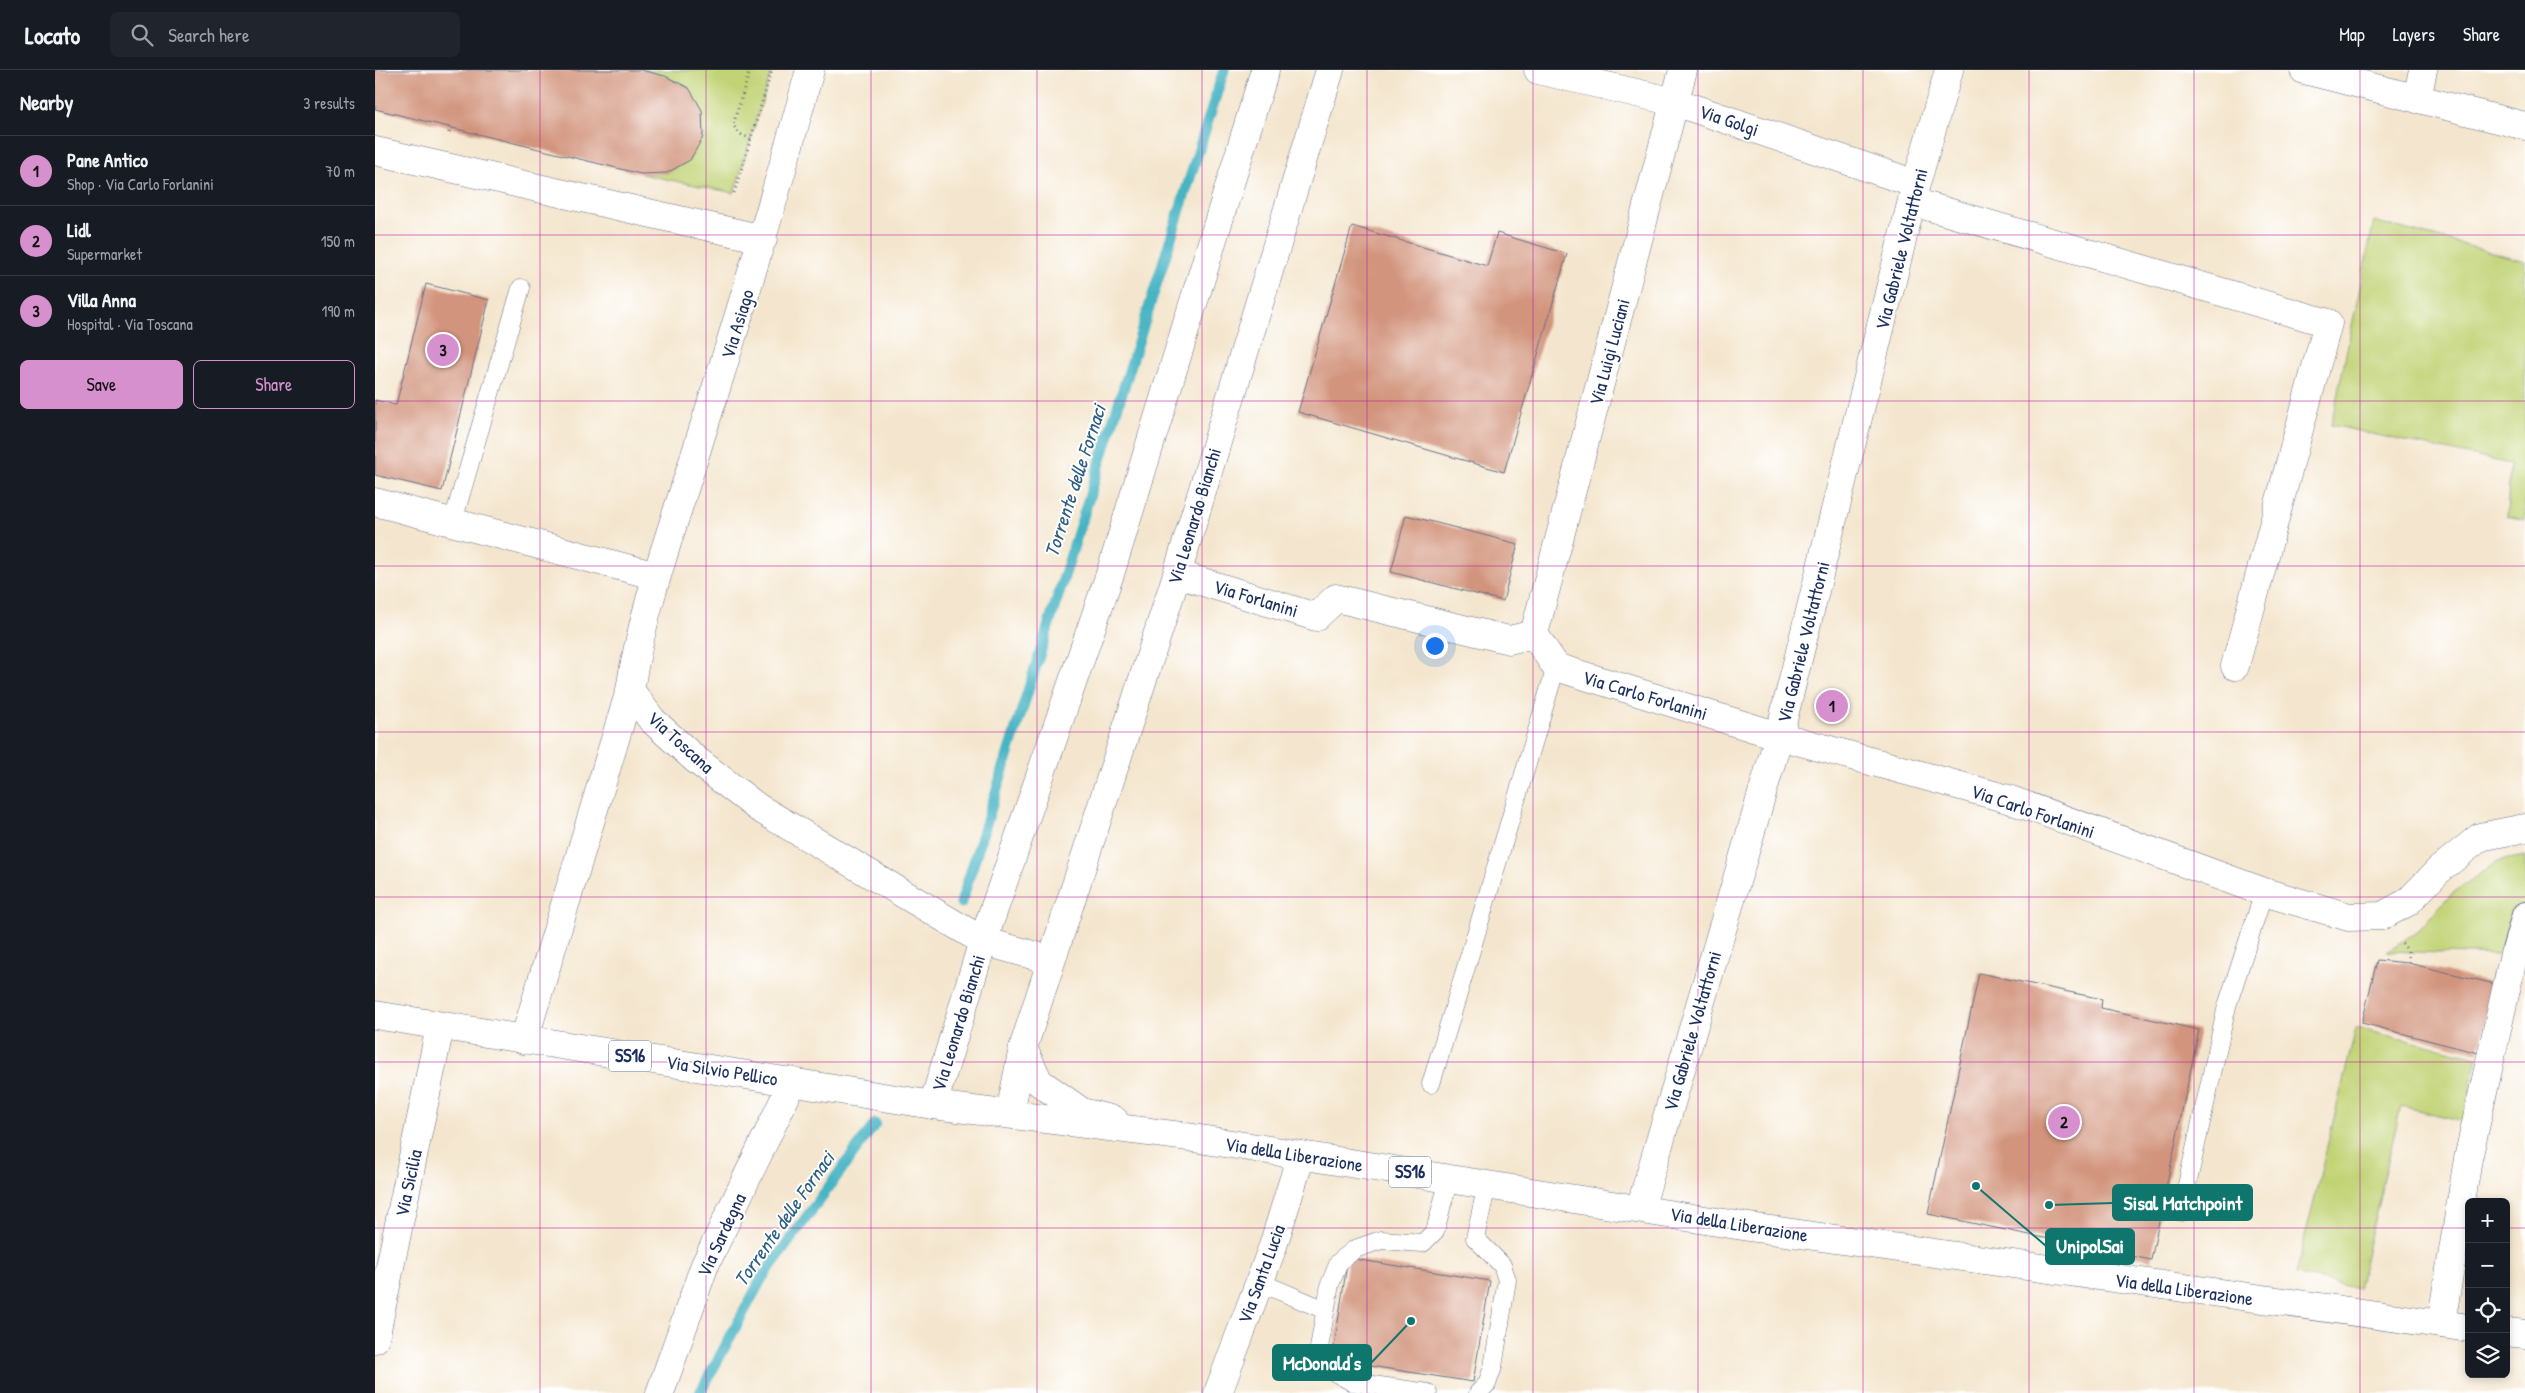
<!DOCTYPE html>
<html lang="en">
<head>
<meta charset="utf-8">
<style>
	:root { --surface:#171b24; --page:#20242c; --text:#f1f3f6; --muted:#9ea1a6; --line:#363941; --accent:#d690ce }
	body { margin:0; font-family:"Patrick Hand",sans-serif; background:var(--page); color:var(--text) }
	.controls { position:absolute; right:15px; bottom:15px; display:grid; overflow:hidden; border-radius:8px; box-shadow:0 2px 8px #0003 }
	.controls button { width:45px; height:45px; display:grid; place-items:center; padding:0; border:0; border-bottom:1px solid var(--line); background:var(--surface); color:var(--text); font:25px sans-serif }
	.you { position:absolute; left:1059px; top:575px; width:18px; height:18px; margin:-12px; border:4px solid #fff; border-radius:50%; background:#1a73e8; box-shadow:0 0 0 8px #1a73e833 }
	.badge { display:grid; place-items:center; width:32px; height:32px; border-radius:50%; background:var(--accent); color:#111; font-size:16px; font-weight:700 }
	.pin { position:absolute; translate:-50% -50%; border:2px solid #fff; box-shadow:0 1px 5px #0006 }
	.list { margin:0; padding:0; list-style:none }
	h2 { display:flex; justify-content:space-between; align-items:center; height:65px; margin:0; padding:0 20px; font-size:21px }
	h2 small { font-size:16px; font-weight:400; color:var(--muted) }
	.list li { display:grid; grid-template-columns:32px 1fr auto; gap:15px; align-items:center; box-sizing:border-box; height:70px; padding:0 20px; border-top:1px solid var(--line) }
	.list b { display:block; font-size:19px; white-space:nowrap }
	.list p { margin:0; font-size:16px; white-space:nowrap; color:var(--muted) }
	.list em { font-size:16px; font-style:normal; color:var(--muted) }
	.actions { display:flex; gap:10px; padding:15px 20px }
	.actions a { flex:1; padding:11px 0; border:1px solid var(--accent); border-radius:8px; text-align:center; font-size:18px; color:var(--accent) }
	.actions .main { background:var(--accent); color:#111 }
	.icon { flex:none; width:28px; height:28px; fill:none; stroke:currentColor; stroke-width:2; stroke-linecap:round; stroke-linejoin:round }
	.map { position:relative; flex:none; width:2150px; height:1323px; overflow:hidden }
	header { display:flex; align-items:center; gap:30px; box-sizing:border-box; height:70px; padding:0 25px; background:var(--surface); border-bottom:1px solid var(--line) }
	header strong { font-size:24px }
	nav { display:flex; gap:28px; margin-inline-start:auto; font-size:18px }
	.search { width:350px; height:45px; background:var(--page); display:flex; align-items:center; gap:12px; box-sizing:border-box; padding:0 18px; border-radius:8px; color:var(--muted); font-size:19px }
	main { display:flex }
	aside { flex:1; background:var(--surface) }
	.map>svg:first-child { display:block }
	.green { fill:#c1d375; stroke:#6e816a }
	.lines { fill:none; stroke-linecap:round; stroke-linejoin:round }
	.stream { stroke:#47b4c4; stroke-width:11 }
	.building { fill:#d2947d }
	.service-casing { stroke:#676f85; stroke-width:19 }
	.pedestrian-casing { stroke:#676f85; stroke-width:28 }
	.minor-casing { stroke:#676f85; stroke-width:29 }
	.secondary-casing { stroke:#676f85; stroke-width:29 }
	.primary-casing { stroke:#676f85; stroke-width:29 }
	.path { stroke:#676f85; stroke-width:3; stroke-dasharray:1 4; stroke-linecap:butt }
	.service { stroke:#fff; stroke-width:18 }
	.pedestrian { stroke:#fff; stroke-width:26 }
	.minor { stroke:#fff; stroke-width:28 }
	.secondary { stroke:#fff; stroke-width:28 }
	.primary { stroke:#fff; stroke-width:28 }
	.grid { fill:none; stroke:#b5179e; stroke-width:1; stroke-opacity:0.55 }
	.labels { text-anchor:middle; stroke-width:4; stroke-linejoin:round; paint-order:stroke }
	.shield { fill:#fff; stroke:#5f6d8e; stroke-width:1 }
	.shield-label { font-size:18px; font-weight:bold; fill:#1b2f5e }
	.street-label { font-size:19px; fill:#1b2f5e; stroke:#fff }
	.water-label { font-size:20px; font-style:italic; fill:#2a5e82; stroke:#fff }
	.leader { fill:none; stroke:#0f766e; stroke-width:2 }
	.callout-dot { fill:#0f766e; stroke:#fff; stroke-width:2 }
	.callout { fill:#0f766e; stroke:#0f766e; stroke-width:2 }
	.callout-label { font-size:20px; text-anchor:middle; font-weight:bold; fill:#fff }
</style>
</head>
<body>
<header>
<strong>Locato</strong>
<div class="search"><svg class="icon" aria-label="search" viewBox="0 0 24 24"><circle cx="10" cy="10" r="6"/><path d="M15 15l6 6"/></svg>Search here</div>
<nav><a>Map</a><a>Layers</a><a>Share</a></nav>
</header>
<main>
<aside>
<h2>Nearby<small>3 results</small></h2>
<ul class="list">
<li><span class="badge">1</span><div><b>Pane Antico</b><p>Shop · Via Carlo Forlanini</p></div><em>70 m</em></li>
<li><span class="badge">2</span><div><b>Lidl</b><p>Supermarket</p></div><em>150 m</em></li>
<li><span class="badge">3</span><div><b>Villa Anna</b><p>Hospital · Via Toscana</p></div><em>190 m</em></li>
</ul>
<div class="actions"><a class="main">Save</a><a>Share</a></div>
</aside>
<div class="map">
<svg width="2150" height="1323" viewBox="0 0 2150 1323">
	<rect width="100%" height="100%" fill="#fff"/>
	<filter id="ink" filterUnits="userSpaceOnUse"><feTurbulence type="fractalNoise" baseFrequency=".02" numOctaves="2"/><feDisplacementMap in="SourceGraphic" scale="10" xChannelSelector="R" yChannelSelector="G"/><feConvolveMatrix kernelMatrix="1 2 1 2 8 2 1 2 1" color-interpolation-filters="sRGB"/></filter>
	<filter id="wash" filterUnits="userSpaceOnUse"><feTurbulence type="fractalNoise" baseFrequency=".0096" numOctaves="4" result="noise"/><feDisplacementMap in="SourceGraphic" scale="20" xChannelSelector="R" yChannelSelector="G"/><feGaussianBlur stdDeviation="1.12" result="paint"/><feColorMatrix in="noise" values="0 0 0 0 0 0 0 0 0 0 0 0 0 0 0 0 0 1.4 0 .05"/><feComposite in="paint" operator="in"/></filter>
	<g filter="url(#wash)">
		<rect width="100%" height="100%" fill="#f4e6ce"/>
		<path class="green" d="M266 0H397L359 123 266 104 292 103 315 90 314 18 290 6Z
			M1999 151 2150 191V450L2132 446 2135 394 1956 355Z
			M2150 786V886L2012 881 2043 861 2075 825 2123 791Z
			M1981 958 2102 987 2088 1051 2026 1036 1983 1219 1921 1204Z"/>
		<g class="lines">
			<path class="stream" d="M586 833 849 0
				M325 1323 387 1208 500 1054"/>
		</g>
		<g id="blocks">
			<path class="building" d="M0 0H266L290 6 314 18 327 40 328 67 315 90 292 103 266 104 0 39Z
				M977 156 1112 196 1122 163 1192 184 1129 402 923 342Z
				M51 214 114 230 67 421 0 405V330L21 335Z
				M1031 445 1143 474 1128 531 1016 502Z
				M2002 890 2033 893 2120 914 2103 983 1987 953Z
				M1604 903 1727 929 1726 938 1824 960 1776 1190 1553 1144Z
				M973 1188 1115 1211 1098 1312 957 1290Z"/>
		</g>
	</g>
	<g filter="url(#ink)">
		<use href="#blocks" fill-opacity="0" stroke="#676f85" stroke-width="1"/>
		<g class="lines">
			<g class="service-casing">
				<path id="service" d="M78 451 146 218
					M1056 1014 1181 597
					M1806 1142 1852 936 1889 822
					M884 1212 950 1240
					M1053 1323 977 1312 959 1302 947 1289 944 1278 955 1214 964 1192 980 1179 1006 1170 1048 1173 1060 1161 1074 1109
					M1103 1323 1112 1314 1118 1297 1132 1210 1127 1195 1100 1168 1112 1115"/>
			</g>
			<g class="pedestrian-casing">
				<path id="pedestrian" d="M2139 884 2150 845"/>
			</g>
			<g class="minor-casing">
				<path id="minor" d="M435 0C401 124 364 247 325 369 300 452 268 535 255 620L277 650 320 689 382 737 608 871 675 890
					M1163 0 1300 32 1541 114
					M1929 0 2150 56
					M2042 29 2048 0
					M0 81 388 169
					M1538 132 1953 253 1860 596
					M0 432 282 506
					M802 504 941 547 961 528 1134 570 1159 564
					M1159 564 1181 597 1404 666 1633 729 1889 822 1974 847 2007 846 2033 832 2063 801 2105 767 2150 758
					M1159 564 1308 0
					M149 970 255 620
					M648 978 664 1012 707 1042 739 1050
					M558 1035 608 871 736 501 890 0
					M635 1043 648 978 802 504 955 0
					M1265 1139 1404 666 1541 114 1574 0
					M2066 1254 2093 1089 2139 884
					M0 1269 65 957
					M285 1323 329 1197 410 1028 415 1011"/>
			</g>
			<g class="secondary-casing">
				<path id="secondary" d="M843 1323 898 1176 926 1085"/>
			</g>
			<g class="primary-casing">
				<path id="primary" d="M0 945 558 1035 806 1066 1374 1157 2094 1258
					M2131 1262 2150 1264"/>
			</g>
			<path class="path" d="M375 0 358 55 365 64 376 69
				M74 63 75 56
				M359 123 397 0
				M2027 873 2033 881V893"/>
			<use href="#service" class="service"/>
			<use href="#pedestrian" class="pedestrian"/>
			<use href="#minor" class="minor"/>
			<use href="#secondary" class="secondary"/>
			<use href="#primary" class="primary"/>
		</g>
	</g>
	<path class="grid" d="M165 0V1323M331 0V1323M496 0V1323M662 0V1323M827 0V1323M992 0V1323M1158 0V1323M1323 0V1323M1488 0V1323M1654 0V1323M1819 0V1323M1985 0V1323M0 165H2150M0 331H2150M0 496H2150M0 662H2150M0 827H2150M0 992H2150M0 1158H2094M2131 1158H2150"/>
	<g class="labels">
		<g class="shield">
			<rect x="234" y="970.5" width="42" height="31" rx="4"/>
			<rect x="1014" y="1086.5" width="42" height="31" rx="4"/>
		</g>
		<g class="shield-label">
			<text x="255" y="992">SS16</text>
			<text x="1035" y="1108">SS16</text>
		</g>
		<g class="street-label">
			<text transform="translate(1354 50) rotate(19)" y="7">Via Golgi</text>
			<text transform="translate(1526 179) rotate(-76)" y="7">Via Gabriele Voltattorni</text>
			<text transform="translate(362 254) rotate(-73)" y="7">Via Asiago</text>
			<text transform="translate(1234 282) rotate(-75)" y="7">Via Luigi Luciani</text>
			<text transform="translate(819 446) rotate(-73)" y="7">Via Leonardo Bianchi</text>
			<text transform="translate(881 528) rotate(17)" y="7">Via Forlanini</text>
			<text transform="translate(1428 572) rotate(-76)" y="7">Via Gabriele Voltattorni</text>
			<text transform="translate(1270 625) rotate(17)" y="7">Via Carlo Forlanini</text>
			<text transform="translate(306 672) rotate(42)" y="7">Via Toscana</text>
			<text transform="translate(1658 741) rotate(19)" y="7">Via Carlo Forlanini</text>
			<text transform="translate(583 953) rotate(-73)" y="7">Via Leonardo Bianchi</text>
			<text transform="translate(1317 961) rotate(-74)" y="7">Via Gabriele Voltattorni</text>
			<text transform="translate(347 1000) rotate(9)" y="7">Via Silvio Pellico</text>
			<text transform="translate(919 1084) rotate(9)" y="7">Via della Liberazione</text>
			<text transform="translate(33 1113) rotate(-78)" y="7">Via Sicilia</text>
			<text transform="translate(1364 1154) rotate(9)" y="7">Via della Liberazione</text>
			<text transform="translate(346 1165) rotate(-65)" y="7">Via Sardegna</text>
			<text transform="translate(886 1204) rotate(-70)" y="7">Via Santa Lucia</text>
			<text transform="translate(1809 1219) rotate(8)" y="7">Via della Liberazione</text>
		</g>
		<g class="water-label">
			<text transform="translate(700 411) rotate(-72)" y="7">Torrente delle Fornaci</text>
			<text transform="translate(409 1149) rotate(-55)" y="7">Torrente delle Fornaci</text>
		</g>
	</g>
	<path class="leader" d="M1674 1135L1738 1133M1601 1116L1671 1176M1036 1251L996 1293"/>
	<g class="callout-dot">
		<circle cx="1674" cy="1135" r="5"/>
		<circle cx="1601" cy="1116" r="5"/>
		<circle cx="1036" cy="1251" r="5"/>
	</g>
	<g class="callout">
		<rect x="1738" y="1115" width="139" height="35" rx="5"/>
		<rect x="1671" y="1159" width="88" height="35" rx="5"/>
		<rect x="898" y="1275" width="98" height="35" rx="5"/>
	</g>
	<g class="callout-label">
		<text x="1808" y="1140">Sisal Matchpoint</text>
		<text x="1715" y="1183">UnipolSai</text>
		<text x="947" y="1300">McDonald's</text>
	</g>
</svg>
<div class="controls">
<button>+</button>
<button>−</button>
<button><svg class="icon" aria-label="locate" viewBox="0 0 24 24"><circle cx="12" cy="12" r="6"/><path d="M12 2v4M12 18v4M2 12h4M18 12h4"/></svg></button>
<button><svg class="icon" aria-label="layers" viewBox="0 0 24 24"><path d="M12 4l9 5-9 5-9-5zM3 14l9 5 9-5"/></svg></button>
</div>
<div class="you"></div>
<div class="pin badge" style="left:1457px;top:636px">1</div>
<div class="pin badge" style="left:1689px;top:1052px">2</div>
<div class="pin badge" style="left:68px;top:280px">3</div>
</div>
</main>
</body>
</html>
